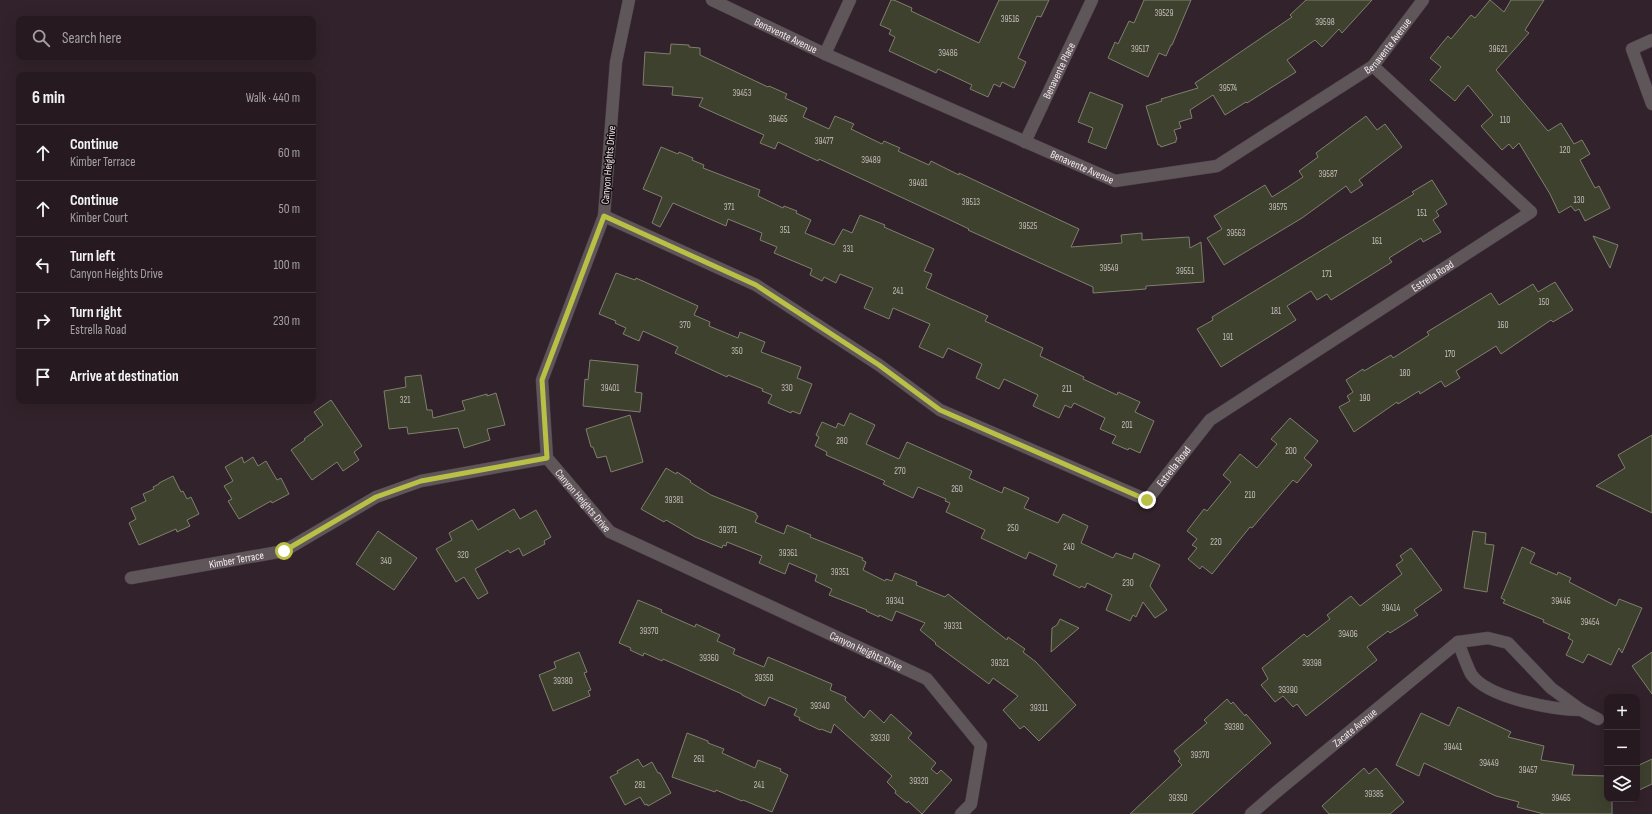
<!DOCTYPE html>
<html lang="en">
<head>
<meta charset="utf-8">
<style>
	:root { --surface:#261a20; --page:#32272d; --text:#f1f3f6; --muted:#a4a1a5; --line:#42383e }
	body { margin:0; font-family:"Sofia Sans Condensed",sans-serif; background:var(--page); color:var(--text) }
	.controls { position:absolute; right:12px; bottom:12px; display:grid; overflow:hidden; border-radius:8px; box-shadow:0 4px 16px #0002 }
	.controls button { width:36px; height:36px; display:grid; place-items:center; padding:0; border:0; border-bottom:1px solid var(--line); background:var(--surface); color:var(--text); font:20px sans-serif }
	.stop { position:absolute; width:12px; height:12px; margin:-9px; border:3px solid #bac045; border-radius:50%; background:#fff }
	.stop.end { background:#bac045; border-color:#fff; box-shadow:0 1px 4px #0008 }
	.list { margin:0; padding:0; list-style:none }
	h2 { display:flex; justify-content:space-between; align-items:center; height:52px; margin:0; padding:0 16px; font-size:17px }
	h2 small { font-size:13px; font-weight:400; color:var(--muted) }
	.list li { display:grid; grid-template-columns:26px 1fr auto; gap:12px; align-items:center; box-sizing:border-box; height:56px; padding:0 16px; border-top:1px solid var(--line) }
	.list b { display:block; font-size:15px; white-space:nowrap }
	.list p { margin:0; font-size:13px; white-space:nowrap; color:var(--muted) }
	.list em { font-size:13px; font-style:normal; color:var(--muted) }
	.icon { flex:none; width:22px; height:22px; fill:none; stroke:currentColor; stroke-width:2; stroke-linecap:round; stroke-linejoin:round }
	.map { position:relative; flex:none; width:1652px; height:814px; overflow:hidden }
	.search { position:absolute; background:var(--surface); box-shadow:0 4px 16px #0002; left:16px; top:16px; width:300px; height:44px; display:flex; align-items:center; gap:10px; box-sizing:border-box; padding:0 14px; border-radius:8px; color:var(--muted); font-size:15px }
	.panel { position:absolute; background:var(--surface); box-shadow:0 4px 16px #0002; left:16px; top:72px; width:300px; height:332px; border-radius:8px }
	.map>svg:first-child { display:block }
	.building { fill:#3f412f; stroke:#7e806d }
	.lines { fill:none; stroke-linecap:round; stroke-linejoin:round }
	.minor-casing { stroke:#4d3e46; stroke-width:13 }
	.minor { stroke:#5f565a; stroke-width:12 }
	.route { stroke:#bac045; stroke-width:5 }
	.labels { text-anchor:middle; stroke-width:3; stroke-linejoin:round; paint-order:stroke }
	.number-label { font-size:9px; fill:#c7bfbe }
	.street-label { font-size:11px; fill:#f4e9ee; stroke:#150e12 }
</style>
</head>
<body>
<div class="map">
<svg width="1652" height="814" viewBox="0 0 1652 814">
	<rect width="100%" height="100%" fill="#32222b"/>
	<path class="building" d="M891 0H894L912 8 911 11 979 43 999 0H1049L1041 17 1037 16 1018 58 1026 62 1014 88 1002 82 1000 87 994 84 988 97 970 89 972 85 938 69 936 73 889 51 895 37 889 34 891 30 880 25Z
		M1144 0H1191L1172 45H1171L1166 56 1159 53 1148 77 1108 58 1115 42 1118 44 1129 21 1134 23Z
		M1306 0H1372L1342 33 1339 29 1322 47 1315 40 1287 60 1296 72 1247 103 1246 102 1225 115 1213 95 1190 110 1192 118 1179 122 1181 128 1174 130 1177 139 1176 140V142L1161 147 1160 145H1158L1146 106 1162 101 1161 99 1198 88 1195 83 1292 17 1290 15Z
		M1490 0 1504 12 1511 0H1544L1525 30 1529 33 1496 70 1548 131 1561 123 1574 144 1582 140 1590 154 1580 160 1595 188 1599 186 1610 208 1585 221 1579 209 1575 211 1571 206 1559 213 1550 194 1519 143 1513 149 1509 144 1502 150 1481 126 1493 115 1468 85 1455 101 1430 80 1441 67 1430 58 1448 36 1451 39 1471 15 1475 18Z
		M671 44 689 45V47L700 48V55L768 87 769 86 787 94 785 98 807 108 803 117 829 129 835 116 854 124 851 129 882 144 884 141 900 148 898 151 929 165 931 161 959 175V173L1079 229 1071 247 1122 243 1121 235 1142 233V240L1189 237 1190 248 1201 242 1204 282 1146 286V289L1093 293V287L968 230 969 229 948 219 819 159 818 161 778 142 775 149 760 143 764 135 699 106 703 98 672 95 673 87 643 85 645 52 670 54Z
		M1090 92 1123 105 1106 149 1088 142 1093 128 1078 122Z
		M1366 116 1377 130 1385 124 1402 147 1359 180 1363 185 1351 193 1346 186 1302 218 1224 265 1207 238 1222 229 1214 216 1265 185 1272 197 1288 187 1303 177 1299 171 1318 157 1316 153Z
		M661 147 678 154 679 152 693 158 692 160 704 165 703 168 760 190 758 196 783 208 784 206 797 211 796 213 811 220 805 233 834 245 843 229 852 233 860 215 885 225 884 227 934 249 924 271 932 274 926 288 988 316 985 321 1043 348 1040 356 1084 377 1083 379 1117 395 1118 392 1140 402 1135 412 1154 421 1140 453 1129 448 1128 450 1112 443 1116 436 1100 429 1105 418 1074 403 1071 408 1065 405 1059 418 1033 406 1038 395 1004 379 999 389 976 378 982 364 948 348 943 358 919 347 930 324 893 308 889 319 864 308 873 288 840 274 836 283 824 277 822 281 810 275 812 269 774 253 777 247 760 240 762 233 728 219 726 226 673 203 660 227 652 223 662 197 643 189Z
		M1432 180 1447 204 1436 211 1439 216 1433 220 1441 232 1423 242 1421 238 1389 258 1392 262 1331 300 1327 294 1317 300 1311 291 1287 306 1296 320 1221 367 1197 329 1213 320 1212 317 1414 194 1412 192Z
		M1593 236 1618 245 1610 268Z
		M616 273 635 280 636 278 698 306 694 315 710 322 709 326 738 338 740 332 765 342 761 352 801 367 797 378 812 384 800 414 792 411 791 413 768 403 772 395 762 391 763 389 728 375 727 377 675 353 678 347 643 331 639 341 623 334 626 328 615 323 616 321 599 314Z
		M1555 282 1573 310 1553 322 1551 320 1501 354 1496 346 1456 371 1460 378 1445 387 1441 381 1420 394 1419 391 1398 404 1397 402 1354 432 1339 407 1350 401 1347 396 1353 392 1346 380 1363 369 1364 371 1391 355 1393 358 1429 335 1427 332 1491 293 1499 305 1533 284 1538 292Z
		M590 360 638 365 635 392 642 393 640 412 583 406 585 379 588 380Z
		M421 375 427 410H432L433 418 465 410 462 401 487 394V396L496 393 505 425 487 429 490 440 464 448 458 428 408 434 407 427 389 429 384 391 406 387 405 377Z
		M331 400 362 446 354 452 359 460 343 471 337 462 312 480 291 450 305 440 304 439 323 425 314 412Z
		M850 413 875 425 866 444 899 459 907 442 972 471 969 478 1002 493 1004 487 1029 498 1024 508 1058 523 1063 514 1088 526 1081 543 1113 558 1116 553 1132 559 1134 553 1160 565 1150 586 1167 610 1155 618 1143 602 1136 617 1133 615 1130 621 1106 610 1112 595 1087 583 1085 588 1081 586 1080 588 1053 575 1057 565 1029 552 1026 559 981 538 985 530 946 512 950 503 945 501 946 499 918 487 913 498 883 484 885 481 826 455 827 452 815 446 819 437 816 435 822 422 836 428 838 423 844 426Z
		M630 415 643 462 611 472 606 456 597 458 593 447H591L586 429Z
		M1290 418 1318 441 1304 458 1312 465 1297 483 1293 480 1252 528 1250 527 1212 574 1202 566 1200 569 1188 559 1197 548 1192 545 1197 539 1187 531 1204 509 1207 511 1231 482 1223 475 1240 454 1257 468 1277 444 1271 439Z
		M1652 435V513L1596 486 1625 468 1618 455Z
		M242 457 244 463 253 457 258 466 266 461 277 480 281 478 289 494 272 503 271 501 239 519 228 501 232 499 224 486 233 481 225 467Z
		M666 468 676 474 677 472 691 481 690 482 711 495 756 513V515L758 516 755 522 784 534 787 525 811 535 810 537 863 558 862 560 866 562 863 570 885 581 886 579 892 581 895 573 917 582 916 585 945 597 948 594 1007 640 1008 637 1025 649 1023 652 1036 662 1076 705 1039 741 1024 726 1020 729 1003 710 1018 696 993 678 989 684 935 644 936 643 920 630 925 623 896 611 892 621 879 615V617L866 611 867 610 829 595 832 589 815 581 817 575 789 563 785 574 759 563 762 556 727 542 726 546 723 545 722 548 695 537 666 520 664 522 641 509Z
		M173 476 181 492 183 491 187 499 191 497 199 514 187 520 190 526 177 532 176 529 139 545 129 523 136 519 131 508 146 501 143 494 154 489 153 487 159 484V483Z
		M514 509 520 519 536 510 551 537 544 541 545 544 523 556 519 548 510 553 508 550 475 569 488 593 478 599 464 577 456 582 436 549 452 540 449 533 472 520 478 530Z
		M378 531 417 558 394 590 356 564Z
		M1473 531 1486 533 1485 544 1494 545 1487 592 1464 588Z
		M1522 547 1535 553 1530 563 1557 575 1558 572 1571 578 1569 582 1616 606 1619 599 1642 608 1622 653 1619 648 1611 665 1588 654 1583 663 1566 655 1573 641 1568 638 1570 634 1543 622 1544 620 1503 603 1505 600 1501 598Z
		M1411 548 1442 590 1414 610 1418 615 1390 633 1388 631 1367 647 1377 660 1306 716 1297 704 1293 707 1283 696 1275 702 1261 685 1268 679 1262 668 1304 634 1307 637 1330 619 1327 615 1351 596 1360 606 1402 574 1396 565 1403 560 1400 556Z
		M638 600 662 610 661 612 695 627 696 624 720 635 717 641 735 649 733 654 764 667 768 657 832 684 830 690 846 697 845 700 864 718 870 710 884 723 891 714 912 733 908 738 936 763 931 769 937 774 941 770 952 780 922 814 908 801 907 803 895 793 896 791 887 782 892 776 834 724 831 733 821 729 820 730 799 720 800 718 794 715 797 709 769 697 765 706 742 695V694L663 659 662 661 644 653 643 656 630 650 631 648 619 643Z
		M1060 619 1079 628 1051 652 1052 628 1057 625Z
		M579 652 587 672 584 673 591 690 588 691 590 696 553 711 539 675 556 668 554 662Z
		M1652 652V694L1632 666Z
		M1227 699 1231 704 1233 702 1245 716 1246 714 1271 743 1192 814H1130L1182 765 1178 761 1180 759 1174 751 1207 723 1204 720Z
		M1458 707 1511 732 1508 737 1544 746 1541 760 1574 765 1572 775 1607 776V799H1612V814H1544L1517 807 1519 802 1496 796 1424 763 1419 776 1396 765 1421 713 1449 726Z
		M687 733 708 741V743L724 749 722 753 755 768 758 760 781 769 780 771 788 775 772 812 743 800 742 801 716 790 715 792 672 777Z
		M638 759 643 767 652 762 658 773H660L671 793 648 806 647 804 645 805 640 797 625 805 610 777 618 773 617 771Z
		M1652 759V784L1637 791V766Z
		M1364 768 1369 774 1376 768 1404 802 1390 814H1329L1322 806Z"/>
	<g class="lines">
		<g class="minor-casing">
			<g id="minor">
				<path id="s1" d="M629 0 616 62 604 216 542 380 547 458 610 532 927 679 981 745 971 804 961 814"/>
				<path id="s2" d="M712 0 825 54 1115 181 1217 166 1373 66 1423 0"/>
				<path d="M1652 40 1632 49 1652 104"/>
				<path d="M825 54 850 0"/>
				<path id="s3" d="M1025 142 1092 0"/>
				<path id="s4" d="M604 216 756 285 879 365 940 410 1147 500 1210 420 1531 212 1373 66"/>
				<path id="s5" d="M131 578 284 551 376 497 421 481 547 458"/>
				<path d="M1458 642C1462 652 1466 664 1471 674 1487 698 1554 710 1581 710"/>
				<path id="s6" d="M1251 814 1274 794 1458 642 1488 638 1508 643 1551 688 1581 710 1598 719"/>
			</g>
		</g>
		<use href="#minor" class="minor"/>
	</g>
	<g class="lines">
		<path class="route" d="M284 551 376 497 421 481 547 458 542 380 604 216 756 285 879 365 940 410 1147 500"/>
	</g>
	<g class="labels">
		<g class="number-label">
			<text x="1164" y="16">39529</text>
			<text x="1010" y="22">39516</text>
			<text x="1325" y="25">39598</text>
			<text x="1140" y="52">39517</text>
			<text x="1498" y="52">39621</text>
			<text x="948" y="56">39486</text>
			<text x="1228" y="91">39574</text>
			<text x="742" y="96">39453</text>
			<text x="778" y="122">39465</text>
			<text x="1505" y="123">110</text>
			<text x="824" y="144">39477</text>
			<text x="1565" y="153">120</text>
			<text x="871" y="163">39489</text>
			<text x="1328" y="177">39587</text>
			<text x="918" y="186">39491</text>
			<text x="1579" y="203">130</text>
			<text x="971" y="205">39513</text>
			<text x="729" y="210">371</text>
			<text x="1278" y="210">39575</text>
			<text x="1422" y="216">151</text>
			<text x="1028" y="229">39525</text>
			<text x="785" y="233">351</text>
			<text x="1236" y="236">39563</text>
			<text x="1377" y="244">161</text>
			<text x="848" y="252">331</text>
			<text x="1109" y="271">39549</text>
			<text x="1185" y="274">39551</text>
			<text x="1327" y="277">171</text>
			<text x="898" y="294">241</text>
			<text x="1544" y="305">150</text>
			<text x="1276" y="314">181</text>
			<text x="685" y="328">370</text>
			<text x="1503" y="328">160</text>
			<text x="1228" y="340">191</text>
			<text x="737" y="354">350</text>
			<text x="1450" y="357">170</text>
			<text x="1405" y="376">180</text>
			<text x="610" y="391">39401</text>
			<text x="787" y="391">330</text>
			<text x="1067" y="392">211</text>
			<text x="1365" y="401">190</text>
			<text x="405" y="403">321</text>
			<text x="1127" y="428">201</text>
			<text x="842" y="444">280</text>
			<text x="1291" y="454">200</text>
			<text x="900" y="474">270</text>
			<text x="957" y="492">260</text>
			<text x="1250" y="498">210</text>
			<text x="674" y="503">39381</text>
			<text x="1013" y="531">250</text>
			<text x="728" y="533">39371</text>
			<text x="1216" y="545">220</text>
			<text x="1069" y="550">240</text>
			<text x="788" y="556">39361</text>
			<text x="463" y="558">320</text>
			<text x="386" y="564">340</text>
			<text x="840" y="575">39351</text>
			<text x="1128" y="586">230</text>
			<text x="895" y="604">39341</text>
			<text x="1561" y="604">39446</text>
			<text x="1391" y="611">39414</text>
			<text x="1590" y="625">39454</text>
			<text x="953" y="629">39331</text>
			<text x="649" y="634">39370</text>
			<text x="1348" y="637">39406</text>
			<text x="709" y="661">39360</text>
			<text x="1000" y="666">39321</text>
			<text x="1312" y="666">39398</text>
			<text x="764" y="681">39350</text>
			<text x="563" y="684">39380</text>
			<text x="1288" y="693">39390</text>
			<text x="820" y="709">39340</text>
			<text x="1039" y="711">39311</text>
			<text x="1234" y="730">39380</text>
			<text x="880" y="741">39330</text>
			<text x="1453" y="750">39441</text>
			<text x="1200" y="758">39370</text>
			<text x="699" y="762">261</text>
			<text x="1489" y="766">39449</text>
			<text x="1528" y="773">39457</text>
			<text x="919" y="784">39320</text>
			<text x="640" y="788">281</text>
			<text x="759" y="788">241</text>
			<text x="1374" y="797">39385</text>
			<text x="1178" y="801">39350</text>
			<text x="1561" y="801">39465</text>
		</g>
		<g class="street-label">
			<text dy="4" stroke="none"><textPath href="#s2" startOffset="82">Benavente Avenue</textPath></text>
			<text dy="4" stroke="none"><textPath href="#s2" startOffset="755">Benavente Avenue</textPath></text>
			<text dy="4" stroke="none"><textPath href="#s3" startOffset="79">Benavente Place</textPath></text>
			<text transform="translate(608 165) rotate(-85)" y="4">Canyon Heights Drive</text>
			<text dy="4" stroke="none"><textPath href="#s2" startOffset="406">Benavente Avenue</textPath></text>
			<text dy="4" stroke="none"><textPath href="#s4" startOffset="982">Estrella Road</textPath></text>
			<text dy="4" stroke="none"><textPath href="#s4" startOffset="658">Estrella Road</textPath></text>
			<text dy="4" stroke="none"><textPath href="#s1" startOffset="527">Canyon Heights Drive</textPath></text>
			<text dy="4" stroke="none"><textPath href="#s5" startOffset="107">Kimber Terrace</textPath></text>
			<text dy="4" stroke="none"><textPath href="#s1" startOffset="851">Canyon Heights Drive</textPath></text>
			<text dy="4" stroke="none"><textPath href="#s6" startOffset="135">Zacate Avenue</textPath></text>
		</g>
	</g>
</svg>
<div class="controls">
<button>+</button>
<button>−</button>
<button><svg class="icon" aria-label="layers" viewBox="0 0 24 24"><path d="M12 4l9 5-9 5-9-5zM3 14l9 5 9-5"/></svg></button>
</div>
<div class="stop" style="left:284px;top:551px"></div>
<div class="stop end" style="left:1147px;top:500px"></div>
<div class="search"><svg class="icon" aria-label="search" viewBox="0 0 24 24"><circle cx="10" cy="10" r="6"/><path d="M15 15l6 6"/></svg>Search here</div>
<section class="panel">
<h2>6 min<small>Walk · 440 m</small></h2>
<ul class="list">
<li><svg class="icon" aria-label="ahead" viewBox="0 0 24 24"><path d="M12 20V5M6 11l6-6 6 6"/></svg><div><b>Continue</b><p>Kimber Terrace</p></div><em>60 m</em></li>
<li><svg class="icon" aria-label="ahead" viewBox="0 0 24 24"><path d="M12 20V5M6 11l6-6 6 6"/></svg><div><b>Continue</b><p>Kimber Court</p></div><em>50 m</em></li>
<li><svg class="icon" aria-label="left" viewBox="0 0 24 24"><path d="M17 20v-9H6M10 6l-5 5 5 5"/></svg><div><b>Turn left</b><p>Canyon Heights Drive</p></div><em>100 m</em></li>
<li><svg class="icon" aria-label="right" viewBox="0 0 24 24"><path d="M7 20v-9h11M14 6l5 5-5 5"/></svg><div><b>Turn right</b><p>Estrella Road</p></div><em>230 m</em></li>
<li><svg class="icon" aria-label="arrive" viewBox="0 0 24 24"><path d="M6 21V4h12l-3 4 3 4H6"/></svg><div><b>Arrive at destination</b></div></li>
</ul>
</section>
</div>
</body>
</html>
